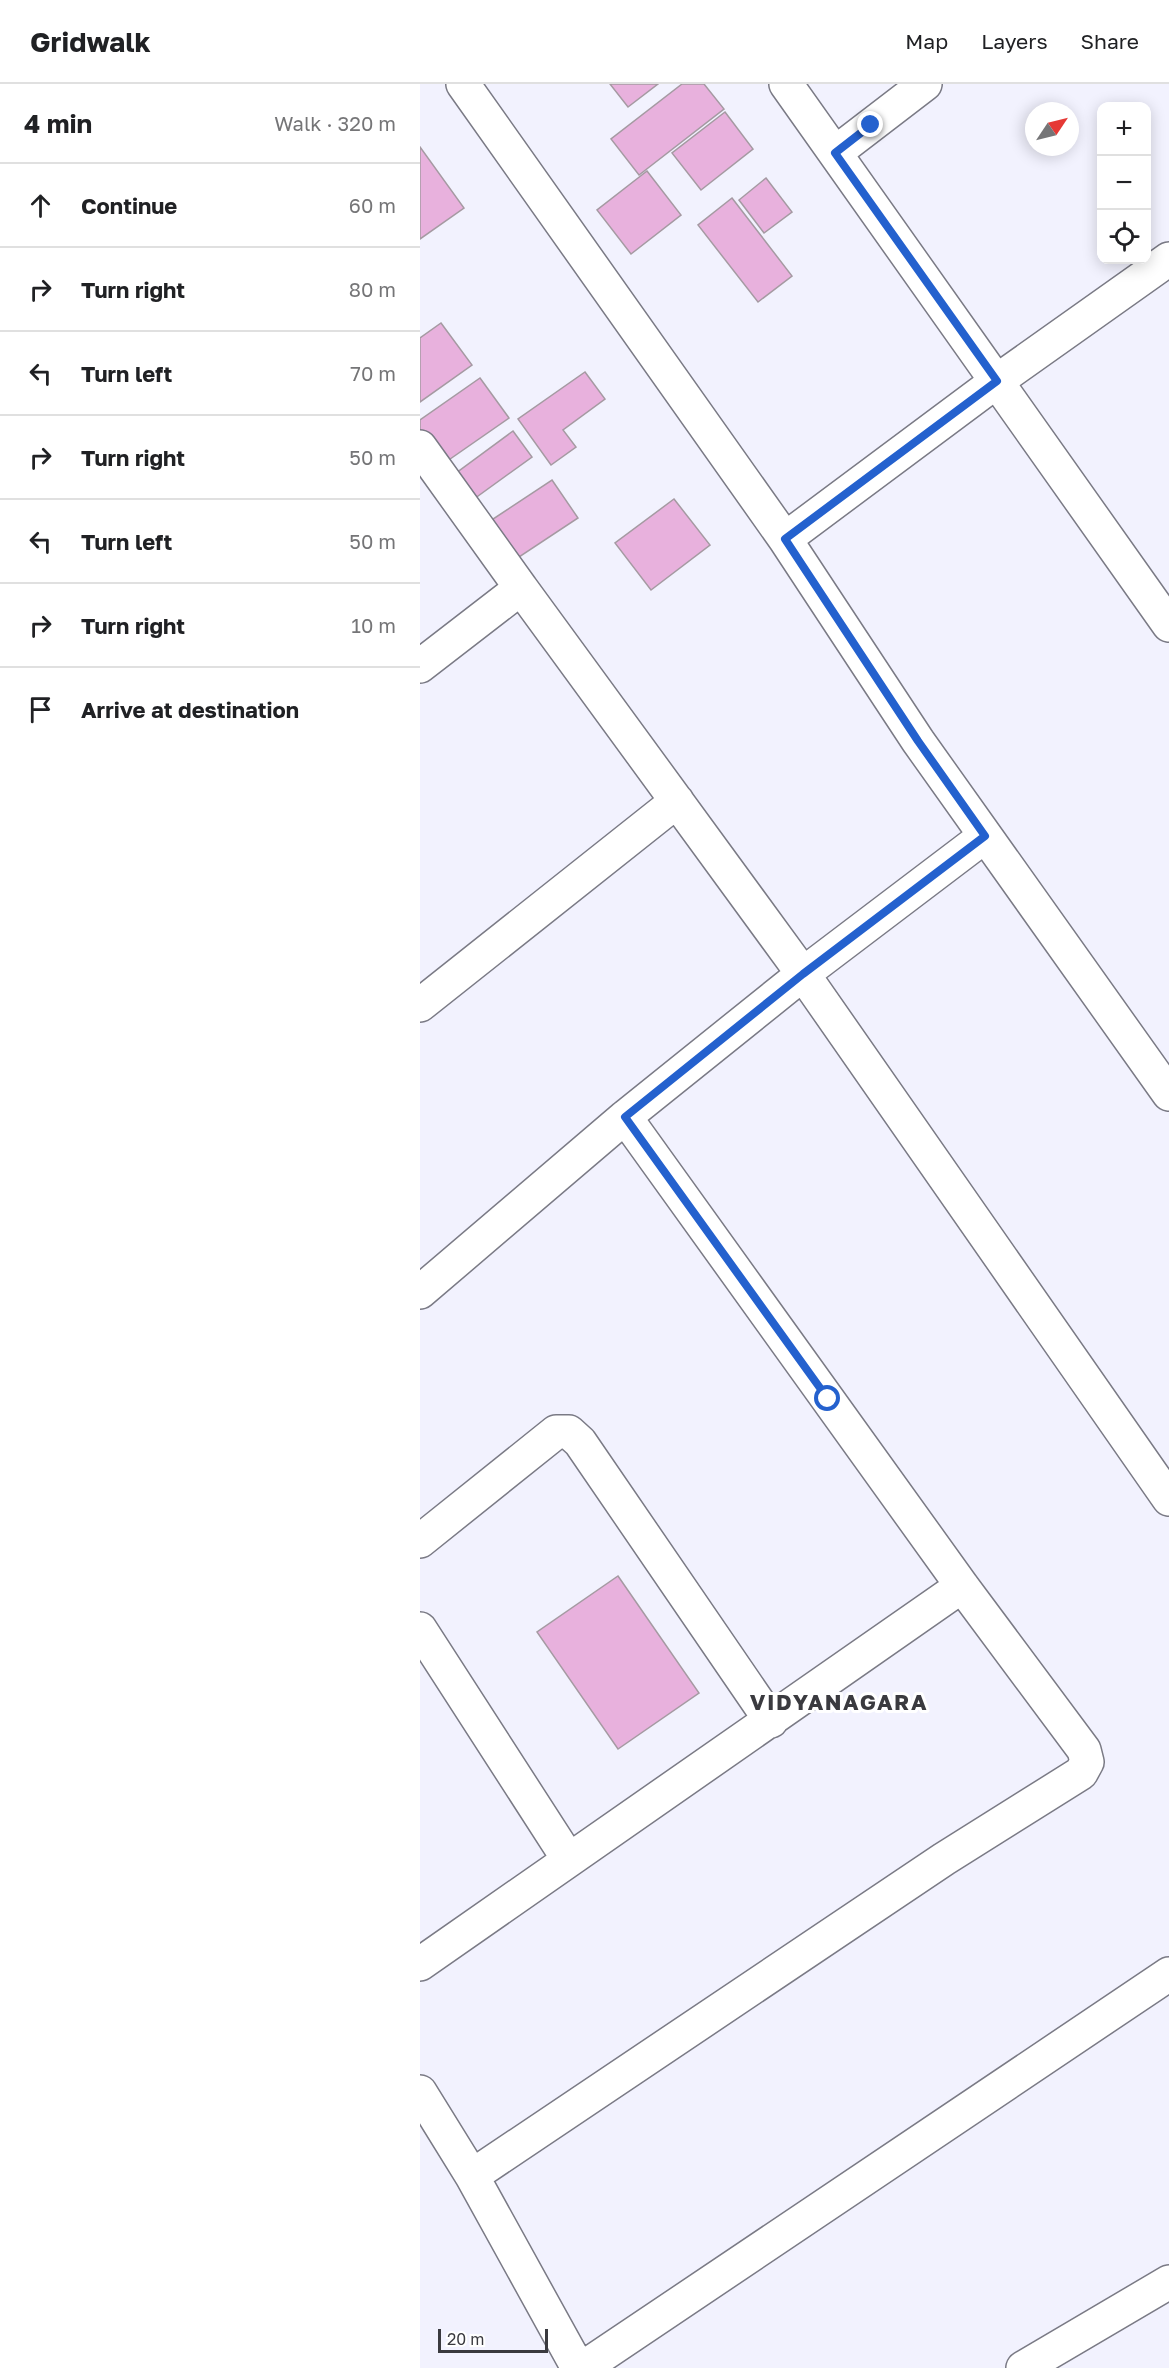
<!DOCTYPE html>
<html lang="en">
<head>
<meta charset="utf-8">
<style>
	:root { --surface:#fff; --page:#f2f2f2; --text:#202124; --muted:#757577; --line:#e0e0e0 }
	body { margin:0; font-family:"Golos Text",sans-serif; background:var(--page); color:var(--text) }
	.controls { position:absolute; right:18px; top:18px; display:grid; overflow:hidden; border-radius:12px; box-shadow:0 3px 15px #0003 }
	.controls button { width:54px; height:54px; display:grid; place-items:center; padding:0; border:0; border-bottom:2px solid var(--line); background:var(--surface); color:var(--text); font:30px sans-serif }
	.compass { position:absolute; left:605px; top:18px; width:54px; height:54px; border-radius:50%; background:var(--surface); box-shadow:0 3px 15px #0003; rotate:55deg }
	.scale { position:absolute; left:18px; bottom:15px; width:110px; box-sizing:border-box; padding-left:6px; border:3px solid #3a3a3f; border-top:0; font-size:16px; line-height:21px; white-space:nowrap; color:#3a3a3f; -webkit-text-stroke:4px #fff; paint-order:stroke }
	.stop { position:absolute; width:18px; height:18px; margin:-14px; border:4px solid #2461ce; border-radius:50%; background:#fff }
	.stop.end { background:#2461ce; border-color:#fff; box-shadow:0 2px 6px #0008 }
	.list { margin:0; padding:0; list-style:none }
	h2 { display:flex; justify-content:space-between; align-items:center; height:78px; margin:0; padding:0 24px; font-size:26px }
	h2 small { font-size:20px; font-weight:400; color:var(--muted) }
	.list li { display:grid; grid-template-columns:39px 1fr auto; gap:18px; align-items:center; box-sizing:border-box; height:84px; padding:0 24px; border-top:2px solid var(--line) }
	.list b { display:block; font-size:22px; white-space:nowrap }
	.list em { font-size:20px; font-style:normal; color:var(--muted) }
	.icon { flex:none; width:33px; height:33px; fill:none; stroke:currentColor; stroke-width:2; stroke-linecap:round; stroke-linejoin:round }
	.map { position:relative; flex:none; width:749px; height:2284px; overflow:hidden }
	header { display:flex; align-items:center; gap:36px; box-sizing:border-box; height:84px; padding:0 30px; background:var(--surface); border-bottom:2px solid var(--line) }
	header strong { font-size:28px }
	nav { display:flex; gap:33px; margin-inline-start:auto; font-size:21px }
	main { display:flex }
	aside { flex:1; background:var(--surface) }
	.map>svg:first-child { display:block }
	.building { fill:#e8b1dd; stroke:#a59aa2; stroke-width:1.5 }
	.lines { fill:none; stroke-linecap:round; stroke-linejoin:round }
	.street-casing { stroke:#7a7a85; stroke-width:36 }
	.street { stroke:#fff; stroke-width:33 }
	.route { stroke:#2461ce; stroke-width:8 }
	.labels { text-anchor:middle; stroke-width:6; stroke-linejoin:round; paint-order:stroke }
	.district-label { font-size:22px; font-weight:bold; letter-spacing:1.5px; fill:#3a3a3f; stroke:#fff }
</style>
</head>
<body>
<header>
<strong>Gridwalk</strong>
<nav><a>Map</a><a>Layers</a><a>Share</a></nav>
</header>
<main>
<aside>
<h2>4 min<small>Walk · 320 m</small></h2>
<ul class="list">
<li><svg class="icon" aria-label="ahead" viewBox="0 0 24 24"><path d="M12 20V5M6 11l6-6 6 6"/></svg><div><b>Continue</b></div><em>60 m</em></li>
<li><svg class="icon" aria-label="right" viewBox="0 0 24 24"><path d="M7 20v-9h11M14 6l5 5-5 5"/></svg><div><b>Turn right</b></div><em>80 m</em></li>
<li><svg class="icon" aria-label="left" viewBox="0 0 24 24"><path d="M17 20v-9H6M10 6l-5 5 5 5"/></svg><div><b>Turn left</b></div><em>70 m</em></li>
<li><svg class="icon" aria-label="right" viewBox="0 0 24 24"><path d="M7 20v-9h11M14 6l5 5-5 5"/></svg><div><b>Turn right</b></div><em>50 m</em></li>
<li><svg class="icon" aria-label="left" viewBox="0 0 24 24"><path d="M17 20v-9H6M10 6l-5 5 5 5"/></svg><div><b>Turn left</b></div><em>50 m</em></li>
<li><svg class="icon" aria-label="right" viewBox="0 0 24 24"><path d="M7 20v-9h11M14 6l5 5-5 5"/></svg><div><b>Turn right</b></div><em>10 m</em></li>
<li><svg class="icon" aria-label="arrive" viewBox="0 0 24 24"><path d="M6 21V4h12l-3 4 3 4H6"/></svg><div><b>Arrive at destination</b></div></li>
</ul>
</aside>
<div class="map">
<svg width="749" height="2284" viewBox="0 0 749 2284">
	<rect width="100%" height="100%" fill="#f2f2fe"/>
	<path class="building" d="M190 0H238L208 23Z
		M262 0H284L304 25 219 91 191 55Z
		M305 28 333 65 281 106 252 69Z
		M0 63 44 124 0 155Z
		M227 87 261 131 211 170 177 126Z
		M346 94 372 128 344 149 319 116Z
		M312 114 372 192 338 218 278 141Z
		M21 239 52 281 0 318V254Z
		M165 288 185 315 143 346 156 363 131 381 98 335Z
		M60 294 89 334 20 382 0 354V336Z
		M93 347 112 373 47 420 28 395Z
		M132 396 158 434 90 479 64 441Z
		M254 415 290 461 231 506 195 459Z
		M198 1492 279 1609 198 1665 117 1548Z"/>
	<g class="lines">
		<g class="street-casing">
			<path id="street" d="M43 0 365 455 498 657 749 1010
				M366 0 749 541
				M415 69 505 0
				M0 363 101 504
				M365 455 577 297 749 175
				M0 582 101 504 383 890 205 1033 0 1208
				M565 752 383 890 749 1415
				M0 921 257 717
				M0 1457 136 1348H149L160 1358 351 1637
				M0 1545 149 1776
				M0 1880 542 1502
				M0 2008 52 2092 158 2284
				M52 2092 524 1775 661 1689 667 1678 664 1666 542 1502 205 1033
				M163 2284 749 1890
				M603 2284 749 2198"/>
		</g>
		<use href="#street" class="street"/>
	</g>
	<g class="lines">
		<path class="route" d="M408 1315 205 1033 383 890 565 752 498 657 365 455 577 297 415 69 451 41"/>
	</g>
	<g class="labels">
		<g class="district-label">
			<text x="419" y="1626">VIDYANAGARA</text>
		</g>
	</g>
</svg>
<div class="controls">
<button>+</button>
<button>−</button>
<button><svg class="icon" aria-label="locate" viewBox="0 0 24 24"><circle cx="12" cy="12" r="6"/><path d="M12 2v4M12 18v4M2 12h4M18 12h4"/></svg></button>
</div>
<svg class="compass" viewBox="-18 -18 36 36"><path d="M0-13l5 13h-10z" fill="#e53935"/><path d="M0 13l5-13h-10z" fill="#757577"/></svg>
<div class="scale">20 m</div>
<div class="stop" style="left:408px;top:1315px"></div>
<div class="stop end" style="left:451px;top:41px"></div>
</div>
</main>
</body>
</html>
